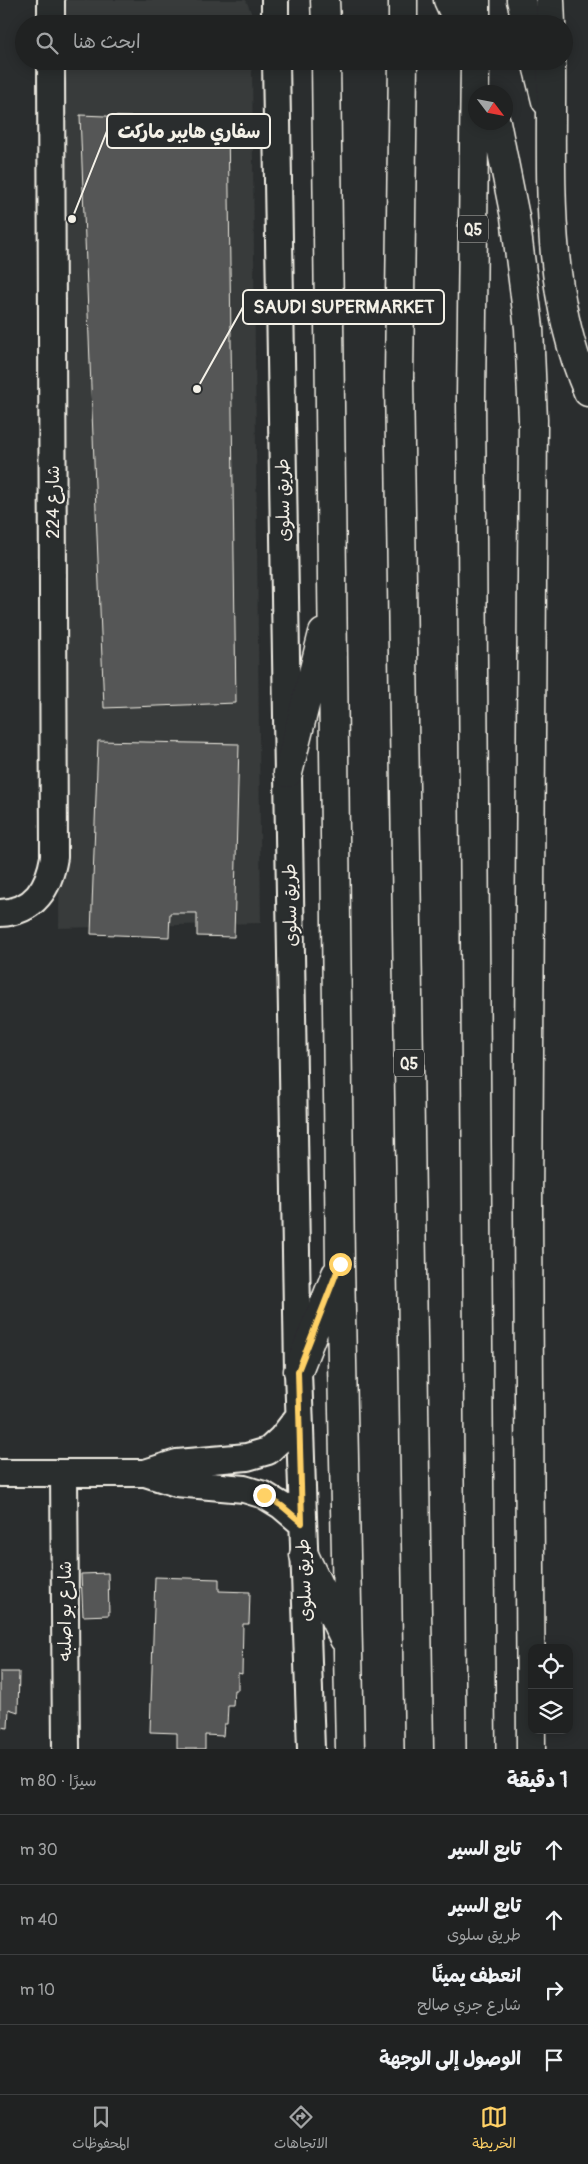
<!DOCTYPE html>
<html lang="ar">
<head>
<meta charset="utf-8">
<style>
	:root { --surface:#202222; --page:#282a2a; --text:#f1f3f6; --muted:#a2a4a5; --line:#3d3f40; --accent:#ffd166 }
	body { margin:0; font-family:Pangolin,"Playpen Sans Arabic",sans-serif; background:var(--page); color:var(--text); direction:rtl }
	.controls { position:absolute; right:15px; bottom:15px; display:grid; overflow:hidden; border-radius:10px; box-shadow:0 2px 12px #0003 }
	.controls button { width:45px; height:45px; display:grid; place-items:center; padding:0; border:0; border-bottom:1px solid var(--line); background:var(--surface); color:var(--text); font:25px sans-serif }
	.compass { position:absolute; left:468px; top:85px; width:45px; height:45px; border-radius:50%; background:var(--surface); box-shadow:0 2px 12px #0003; rotate:122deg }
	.stop { position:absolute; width:15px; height:15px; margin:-11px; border:4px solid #ffd166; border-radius:50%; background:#fff }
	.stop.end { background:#ffd166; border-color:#fff; box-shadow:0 1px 5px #0008 }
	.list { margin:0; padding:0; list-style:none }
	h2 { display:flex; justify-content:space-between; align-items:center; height:65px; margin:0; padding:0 20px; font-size:21px }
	h2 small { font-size:16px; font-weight:400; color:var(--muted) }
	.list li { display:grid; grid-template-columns:32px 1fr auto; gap:15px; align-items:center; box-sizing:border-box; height:70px; padding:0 20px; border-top:1px solid var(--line) }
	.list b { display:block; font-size:19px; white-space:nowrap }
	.list p { margin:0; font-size:16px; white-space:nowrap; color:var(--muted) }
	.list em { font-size:16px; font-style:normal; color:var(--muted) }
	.icon { flex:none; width:28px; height:28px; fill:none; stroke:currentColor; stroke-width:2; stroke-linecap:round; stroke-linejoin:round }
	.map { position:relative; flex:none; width:588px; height:1749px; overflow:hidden; direction:ltr }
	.search { position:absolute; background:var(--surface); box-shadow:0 2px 12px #0003; left:15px; right:15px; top:15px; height:55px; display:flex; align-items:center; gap:12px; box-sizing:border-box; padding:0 18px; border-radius:28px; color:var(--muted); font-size:19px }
	.sheet { height:345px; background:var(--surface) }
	nav { display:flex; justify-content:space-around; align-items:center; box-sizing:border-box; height:70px; border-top:1px solid var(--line); background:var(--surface); font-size:14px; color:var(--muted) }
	nav a { display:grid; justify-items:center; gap:2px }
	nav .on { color:var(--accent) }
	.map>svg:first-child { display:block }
	.built { fill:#373a3a }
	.building { fill:#555756; stroke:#f4f1e8 }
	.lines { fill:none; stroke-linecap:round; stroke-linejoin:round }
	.street-casing { stroke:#f4f1e8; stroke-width:30 }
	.secondary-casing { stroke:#f4f1e8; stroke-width:31 }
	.primary-casing { stroke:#f4f1e8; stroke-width:31 }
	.highway-casing { stroke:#f4f1e8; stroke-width:31 }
	.street { stroke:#2a2d2e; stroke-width:26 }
	.secondary { stroke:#2a2d2e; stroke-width:28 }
	.primary { stroke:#2a2d2e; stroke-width:28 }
	.highway { stroke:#2a2d2e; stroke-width:28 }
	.route { stroke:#ffd166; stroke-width:6 }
	.labels { text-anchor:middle; stroke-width:4.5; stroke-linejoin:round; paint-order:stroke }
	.shield { fill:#2a2d2e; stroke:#b7b6b0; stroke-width:1 }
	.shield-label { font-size:16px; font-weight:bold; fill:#f4f1e8 }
	.street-label { font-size:18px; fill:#f4f1e8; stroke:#2a2d2e }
	.leader { fill:none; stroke:#f4f1e8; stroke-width:2 }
	.callout-dot { fill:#f4f1e8; stroke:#2a2d2e; stroke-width:2 }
	.callout { fill:#2a2d2e; stroke:#f4f1e8; stroke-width:2 }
	.callout-label { font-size:19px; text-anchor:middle; font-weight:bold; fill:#f4f1e8 }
</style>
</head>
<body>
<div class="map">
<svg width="588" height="1749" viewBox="0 0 588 1749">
	<rect width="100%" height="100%" fill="#2a2d2e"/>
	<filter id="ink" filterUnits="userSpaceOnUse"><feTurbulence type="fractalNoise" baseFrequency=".02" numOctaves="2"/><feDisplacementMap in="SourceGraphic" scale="10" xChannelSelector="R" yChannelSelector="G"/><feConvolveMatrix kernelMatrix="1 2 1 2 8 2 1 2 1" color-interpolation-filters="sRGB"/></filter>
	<g filter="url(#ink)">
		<path class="built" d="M63 0H246L251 12V24H63Z
			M63 61H252L261 923 59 928Z"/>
		<path class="building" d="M80 115 228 121 236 703 104 708Z
			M98 741 239 744 234 937 197 936V913H170L169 937 91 934Z
			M108 1573 109 1615 83 1616 81 1574Z
			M155 1577 219 1579V1591L250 1592 249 1624H243L242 1674 238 1673V1690H234L233 1706H228L227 1724H224L223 1736 205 1735V1749H177V1733L150 1732Z
			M0 1672H19L18 1712 9 1709 8 1728 0 1727Z"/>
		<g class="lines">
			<g class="street-casing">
				<path id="street" d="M51 0V24
					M275 0V24
					M276 61 298 1371 311 1749
					M0 913C35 912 49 887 54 857L51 61
					M0 1473H145L176 1483 244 1489 264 1495 282 1506 302 1523
					M64 1473 66 1749
					M145 1473 177 1463 247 1457 268 1451 282 1438 299 1416"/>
			</g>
			<g class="secondary-casing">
				<path id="secondary" d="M325 0 326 24
					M521 0 527 24
					M326 61 340 1264 350 1749
					M536 61 546 101
					M288 773 323 633
					M298 1371 336 1274
					M304 1555 344 1639"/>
			</g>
			<g class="primary-casing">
				<path id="primary" d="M550 0 551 24
					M551 61C552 171 543 288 588 392"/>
			</g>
			<g class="highway-casing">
				<path id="highway" d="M448 0 459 24
					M403 24V0
					M476 24V0
					M403 61 399 378 419 1749
					M475 61 471 398 481 1749
					M496 122 515 217 529 328 533 420 528 1211 531 1749"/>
			</g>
			<use href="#street" class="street"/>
			<use href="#secondary" class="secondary"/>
			<use href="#primary" class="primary"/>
			<use href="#highway" class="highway"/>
		</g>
	</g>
	<g class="lines" filter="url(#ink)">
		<path class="route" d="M264 1495 282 1506 302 1523 298 1371 340 1264"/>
	</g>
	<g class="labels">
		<g class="shield">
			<rect x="458" y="215.5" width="30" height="27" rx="4"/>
			<rect x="394" y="1049.5" width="30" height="27" rx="4"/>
		</g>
		<g class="shield-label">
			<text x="473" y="235">Q5</text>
			<text x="409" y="1069">Q5</text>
		</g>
		<g class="street-label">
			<text transform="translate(283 500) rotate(-91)" y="6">طريق سلوى</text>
			<text transform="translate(53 502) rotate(-90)" y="6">شارع 224</text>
			<text transform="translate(290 905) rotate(-91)" y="6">طريق سلوى</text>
			<text transform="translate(304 1580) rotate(-92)" y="6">طريق سلوى</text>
			<text transform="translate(65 1611) rotate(-90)" y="6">شارع بو اصلبه</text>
		</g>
	</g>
	<path class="leader" d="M72 219L107 131M197 389L243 307"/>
	<g class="callout-dot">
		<circle cx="72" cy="219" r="5"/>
		<circle cx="197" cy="389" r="5"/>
	</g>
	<g class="callout">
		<rect x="107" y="114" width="163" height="34" rx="5"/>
		<rect x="243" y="290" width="201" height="34" rx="5"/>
	</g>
	<g class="callout-label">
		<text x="189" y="138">سفاري هايبر ماركت</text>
		<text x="344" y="313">SAUDI SUPERMARKET</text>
	</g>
</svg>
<div class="controls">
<button><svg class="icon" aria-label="locate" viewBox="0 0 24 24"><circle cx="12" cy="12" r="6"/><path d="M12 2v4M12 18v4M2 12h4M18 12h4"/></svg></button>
<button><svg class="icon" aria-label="layers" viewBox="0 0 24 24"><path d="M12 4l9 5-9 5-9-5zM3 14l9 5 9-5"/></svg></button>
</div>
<svg class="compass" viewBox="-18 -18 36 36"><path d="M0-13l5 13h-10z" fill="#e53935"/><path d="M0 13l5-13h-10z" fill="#a2a4a5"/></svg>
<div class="stop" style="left:340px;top:1264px"></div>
<div class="stop end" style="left:264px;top:1495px"></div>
<div class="search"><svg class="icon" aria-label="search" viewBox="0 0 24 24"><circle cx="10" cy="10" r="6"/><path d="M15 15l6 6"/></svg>ابحث هنا</div>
</div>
<section class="sheet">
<h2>1 دقيقة<small>سيرًا · 80 m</small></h2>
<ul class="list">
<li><svg class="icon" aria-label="ahead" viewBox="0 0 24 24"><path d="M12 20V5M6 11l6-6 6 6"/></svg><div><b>تابع السير</b></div><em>30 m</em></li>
<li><svg class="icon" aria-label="ahead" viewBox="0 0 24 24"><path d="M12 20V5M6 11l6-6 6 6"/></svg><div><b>تابع السير</b><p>طريق سلوى</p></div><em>40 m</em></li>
<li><svg class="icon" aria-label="right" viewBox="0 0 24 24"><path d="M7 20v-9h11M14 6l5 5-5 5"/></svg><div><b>انعطف يمينًا</b><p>شارع جري صالح</p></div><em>10 m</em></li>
<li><svg class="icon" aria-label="arrive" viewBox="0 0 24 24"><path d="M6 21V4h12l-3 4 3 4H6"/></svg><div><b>الوصول إلى الوجهة</b></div></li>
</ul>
</section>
<nav>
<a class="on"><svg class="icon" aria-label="map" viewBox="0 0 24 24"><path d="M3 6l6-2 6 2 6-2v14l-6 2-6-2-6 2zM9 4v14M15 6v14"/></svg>الخريطة</a>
<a><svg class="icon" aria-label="directions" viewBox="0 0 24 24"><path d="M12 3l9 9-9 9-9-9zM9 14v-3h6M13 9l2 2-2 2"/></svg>الاتجاهات</a>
<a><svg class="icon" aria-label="saved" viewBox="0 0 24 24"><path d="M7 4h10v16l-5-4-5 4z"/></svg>المحفوظات</a>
</nav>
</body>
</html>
